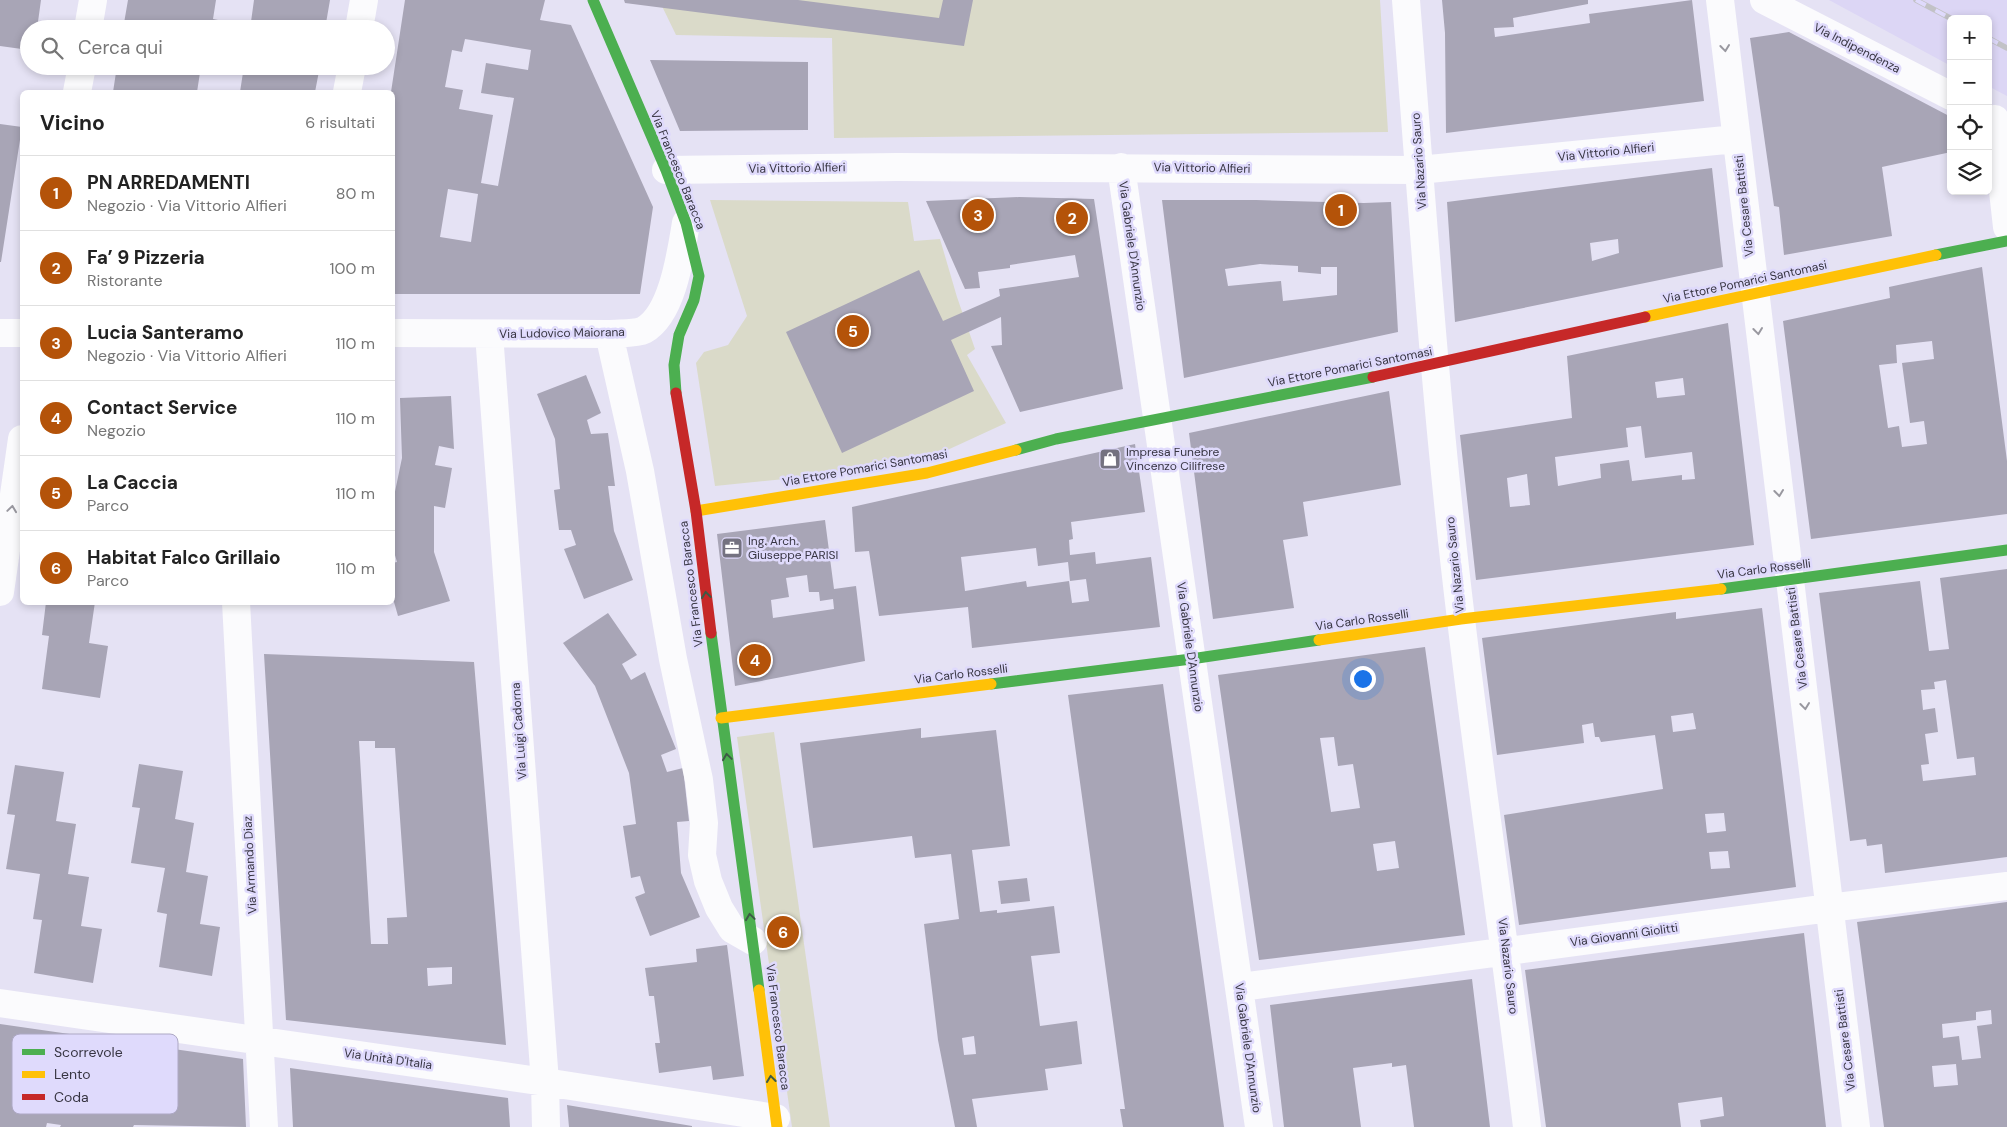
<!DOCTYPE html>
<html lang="it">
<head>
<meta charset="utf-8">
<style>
	:root { --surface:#fff; --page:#f2f2f2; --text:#222; --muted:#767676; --line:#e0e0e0; --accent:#b45309 }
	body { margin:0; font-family:"DM Sans",sans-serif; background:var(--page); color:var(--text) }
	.controls { position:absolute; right:15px; top:15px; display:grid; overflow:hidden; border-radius:8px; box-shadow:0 2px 8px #0003 }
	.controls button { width:45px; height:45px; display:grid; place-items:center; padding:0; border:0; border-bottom:1px solid var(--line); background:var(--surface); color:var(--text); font:25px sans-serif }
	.you { position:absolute; left:1362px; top:678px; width:18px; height:18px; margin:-12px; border:4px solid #fff; border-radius:50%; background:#1a73e8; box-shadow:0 0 0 8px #1a73e833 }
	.badge { display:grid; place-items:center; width:32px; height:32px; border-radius:50%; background:var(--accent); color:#fff; font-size:16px; font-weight:700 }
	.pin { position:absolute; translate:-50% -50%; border:2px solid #fff; box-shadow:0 1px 5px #0006 }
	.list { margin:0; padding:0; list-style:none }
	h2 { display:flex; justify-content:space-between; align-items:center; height:65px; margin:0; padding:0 20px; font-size:21px }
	h2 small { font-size:16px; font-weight:400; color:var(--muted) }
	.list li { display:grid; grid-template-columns:32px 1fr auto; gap:15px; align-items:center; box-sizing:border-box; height:75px; padding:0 20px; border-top:1px solid var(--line) }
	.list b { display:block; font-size:19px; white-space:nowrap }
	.list p { margin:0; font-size:16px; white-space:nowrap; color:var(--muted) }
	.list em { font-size:16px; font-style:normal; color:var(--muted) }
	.icon { flex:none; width:28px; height:28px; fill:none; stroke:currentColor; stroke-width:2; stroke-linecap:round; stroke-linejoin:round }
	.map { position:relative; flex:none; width:2007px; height:1127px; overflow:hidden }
	.search { position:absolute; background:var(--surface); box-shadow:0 2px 8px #0003; left:20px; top:20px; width:375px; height:55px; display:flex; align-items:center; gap:12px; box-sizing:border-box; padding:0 18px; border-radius:28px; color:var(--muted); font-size:19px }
	.panel { position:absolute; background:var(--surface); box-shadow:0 2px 8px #0003; left:20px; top:90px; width:375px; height:515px; border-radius:8px }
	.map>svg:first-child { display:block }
	.built { fill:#dcd6f5 }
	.green { fill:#dadac9 }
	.building { fill:#a8a5b6; fill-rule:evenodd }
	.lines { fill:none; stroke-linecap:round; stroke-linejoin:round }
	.street { stroke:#fbfbfd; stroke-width:28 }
	.fast { stroke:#4caf50; stroke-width:11 }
	.slow { stroke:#ffc107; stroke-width:11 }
	.jam { stroke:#c62828; stroke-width:11 }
	.rail-casing { stroke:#c2c2c6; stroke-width:5.5 }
	.rail { stroke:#dfdafc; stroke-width:4; stroke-dasharray:11; stroke-linecap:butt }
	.oneway { stroke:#9998a0 }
	.oneway2 { stroke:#3d5a46 }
	.labels { text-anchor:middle; stroke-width:5; stroke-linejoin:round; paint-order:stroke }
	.street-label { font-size:12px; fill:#373542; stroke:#dfdafc }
	.poi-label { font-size:12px; fill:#373542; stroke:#dfdafc; text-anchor:start }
	.key { fill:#dfdafc; stroke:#ada8c4; stroke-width:1 }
	.key-label { font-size:14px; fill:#373542 }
</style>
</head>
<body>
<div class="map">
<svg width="2007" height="1127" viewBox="0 0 2007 1127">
	<rect width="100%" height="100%" fill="#e5e2f4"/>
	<path class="built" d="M1829 0H2007V96L1988 86V19H1951V66Z"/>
	<path class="green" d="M659 0H1380L1388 132 834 138 832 38 676 35Z
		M710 200 908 202 914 241 940 239 957 297 975 349 967 355 1006 423 943 452 845 473 715 486 696 363 704 352 728 345 747 316Z
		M774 732 830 1127H792L737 737Z"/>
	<path class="building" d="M0 0H41L37 29H29V50L0 46Z
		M128 0H216L213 19 223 21 222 29H123Z
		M254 0H330L325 29H250Z
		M405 0H545L540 20 571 25 653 207 640 294H392L391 92ZM465 39 531 50 528 70 486 63 481 93 514 98 498 186 481 183 493 115 459 109 463 90 445 87 452 50 462 52ZM448 189 478 194 471 242 440 237Z
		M624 0H798L939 18 943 0H973L964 46 625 3Z
		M1442 0H1588V4L1513 18 1514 27 1494 28 1495 37 1590 23 1589 14 1692 0 1704 101 1446 133 1445 33Z
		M1789 32 1951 117V152L1882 167 1892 236 1784 255 1779 207 1774 206 1750 38Z
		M650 60 808 62V130L680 131Z
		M117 66H201L197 92H113Z
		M244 66H320L315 92H240Z
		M0 124 22 127 1 262H0Z
		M1712 168 1723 267 1455 322 1447 202ZM1618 239 1619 253 1592 261 1590 243Z
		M1019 197 1094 199 1123 389 1020 412 991 346 1002 345 1001 317 951 340 974 391 842 453 786 332 919 270 943 321 1000 296 999 289 1079 277 1075 255 1010 265V268L978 272 980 288 965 289 926 201Z
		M1162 200H1256L1364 203 1391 202 1398 332 1184 378ZM1260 264 1298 266V272L1321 274V267H1337V295L1283 301 1281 281 1228 286 1225 269Z
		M1982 267 2007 461V514L1811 539 1783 321 1890 298 1889 287ZM1932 341 1934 359 1902 363 1910 423 1924 421 1927 444 1902 447 1899 426 1888 428 1879 365 1897 363 1896 345Z
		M1728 323 1754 545 1476 580 1460 435 1572 418 1567 356ZM1683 378 1685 395 1657 398 1655 382ZM1641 426 1645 458 1692 452 1695 479 1682 480V475L1632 481 1629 460 1600 464 1601 478 1558 486 1555 457 1628 447 1626 428ZM1527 474 1530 505 1510 507 1507 478Z
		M586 375 601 413 587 420 591 434 608 433 615 486H608L614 531 633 580 584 599 564 549 576 545 571 530H559L554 490 560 489 555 439 537 394Z
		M1389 391 1401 485 1303 502 1308 536 1283 540 1294 608 1213 619 1189 433Z
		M451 396 454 449 439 446 435 465 452 468 445 508 434 506V552L450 601 398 616 392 595V563L397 562 392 545V506L402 458 400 398Z
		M1135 444 1145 512 1071 522 1073 539 1069 540 1070 555 1095 552 1096 564 1151 557 1160 627 972 648 968 607 879 616 869 551 855 552 852 507ZM1036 548 1038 566 1068 562 1070 581 1086 579 1089 601 1072 603 1069 581 1027 587 1026 581 965 591 961 557Z
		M825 520 834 589 856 586 865 661 735 686 717 534ZM807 575 809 592H819L820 601 833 599 834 609 773 618 771 600 789 597 786 578Z
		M2007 569V857L1885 873 1882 844 1867 846 1866 839 1850 841 1819 593 1920 581 1929 651 1949 649 1940 578ZM1946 680 1957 759 1974 757 1976 775 1923 781 1921 765 1929 764 1925 734 1938 732 1935 708 1923 710 1921 690 1935 689 1934 682Z
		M46 602H95L89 643 108 646 100 698 42 689 49 636 42 635Z
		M1762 608 1796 887 1519 925 1504 815 1663 789 1655 735 1601 742 1599 737H1595L1593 723 1582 725 1584 743 1497 755 1482 638 1676 612V619ZM1693 713 1696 729 1673 732 1671 716ZM1724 813 1726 831 1707 833 1705 814ZM1728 851 1730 868 1711 869 1709 852Z
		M608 613 637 655 622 664 631 680 645 672 676 749 661 755 667 772 683 768 689 821 677 822 681 873 700 917 650 936 635 897 645 893 640 876 631 878 623 826 636 824 629 773 595 686 563 643Z
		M1425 647 1465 935 1259 960 1218 675ZM1334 737 1338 766 1353 764 1360 808 1331 812 1320 738ZM1395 841 1399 868 1377 871 1373 844Z
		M264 654 474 662 506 1045 286 1020ZM359 741H375V748H395L407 917 387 918 388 944H371ZM452 967V984L428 986 427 968Z
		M1163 684 1224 1127H1123L1120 1109H1125L1068 695Z
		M921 728V738L996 730 1010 846 972 850 980 912 997 910V913L1054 906 1060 953 1031 956 1040 1026 1077 1021 1082 1064 1045 1069 1048 1090 972 1099 977 1127H955L938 1040 924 924 959 919 951 854 915 858 912 836 813 848 800 743ZM974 1036 976 1054 964 1055 962 1038Z
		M139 764 183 771 175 819 194 823 186 872 208 876 200 924 220 927 212 976 159 967 167 914 157 912 165 868 131 863 140 808 132 807Z
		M15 765 64 772 56 821 76 824 68 874 89 877 81 926 102 929 93 983 34 973 42 920 33 919 40 874 6 869 15 815 7 814Z
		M1027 878 1030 901 1001 904 998 881Z
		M2007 902V1127H1884L1857 922ZM1991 1010 1992 1024 1977 1026 1981 1058 1962 1060 1959 1036 1943 1038 1942 1024 1976 1020V1012ZM1956 1064 1958 1085 1934 1087 1932 1066Z
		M1804 933 1826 1127H1701L1700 1120 1724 1116 1722 1097 1678 1103 1681 1127H1546L1525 970Z
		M727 945 744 1076 713 1080 711 1066 659 1073 655 1043H660L654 996H649L645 968 697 962 696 949Z
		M1472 979 1490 1127H1414L1406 1065 1392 1067V1063L1353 1068 1361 1127H1284L1270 1005Z
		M0 1024 243 1059 246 1127 134 1125 133 1127H60L61 1125 47 1123 46 1127H0Z
		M290 1068 508 1098 510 1127H293Z
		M567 1105 692 1126V1127H569Z"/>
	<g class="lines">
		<path class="street" d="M1406 0C1422 206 1436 413 1461 619 1481 788 1507 957 1527 1127
			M1720 0 1856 1127
			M1764 0 1951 96
			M88 29 93 0
			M359 29 364 0
			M77 92 82 66
			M347 92 352 66
			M1995 119 2007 227
			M1121 167 1259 1127
			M666 170 897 167 1419 170 1736 139
			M0 333H22
			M392 333 609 334C619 333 636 334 644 330 673 314 681 252 686 223
			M489 334 545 1082 546 1127
			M609 334 640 471 673 659 699 780 704 823 702 855 708 881 719 908 732 929 753 941
			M0 592 22 439
			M236 602 264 1127
			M1241 987 1829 908 2007 886
			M0 1003 545 1082 776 1118"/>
		<path class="fast" d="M593 0 666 170 686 223 699 276 694 300 679 335 674 365 676 393
			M1936 255 2007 241
			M1016 450 1056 439 1373 377
			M1721 589 2007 550
			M711 633 759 990
			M991 684 1191 659 1319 640"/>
		<path class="slow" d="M1645 317 1936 255
			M696 511 927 473 1016 450
			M1319 640 1461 619 1721 589
			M721 718 991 684
			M759 990 777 1127"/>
		<path class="jam" d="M1373 377 1645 317
			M676 393 696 511 711 633"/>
		<g class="rail-casing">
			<path id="rail" d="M1916 0 1952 19
				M1988 38 2007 48"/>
		</g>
		<use href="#rail" class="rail"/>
	</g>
	<defs><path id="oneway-chevron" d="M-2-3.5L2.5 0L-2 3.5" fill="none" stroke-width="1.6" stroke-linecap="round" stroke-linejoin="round" transform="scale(1.25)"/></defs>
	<g class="oneway">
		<use href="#oneway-chevron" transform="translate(1725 48) rotate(83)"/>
		<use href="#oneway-chevron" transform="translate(1758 331) rotate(83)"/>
		<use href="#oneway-chevron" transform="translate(1779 493) rotate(83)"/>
		<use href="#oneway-chevron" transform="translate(12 509) rotate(-82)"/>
		<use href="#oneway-chevron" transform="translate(1805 706) rotate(83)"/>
	</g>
	<g class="oneway2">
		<use href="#oneway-chevron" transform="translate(706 595) rotate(-97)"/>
		<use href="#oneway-chevron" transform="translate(727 757) rotate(-98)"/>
		<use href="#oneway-chevron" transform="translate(750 917) rotate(-98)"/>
		<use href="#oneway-chevron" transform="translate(771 1079) rotate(-97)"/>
	</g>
	<defs>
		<g id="shop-square" transform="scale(1.125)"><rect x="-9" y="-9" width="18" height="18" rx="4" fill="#747280" stroke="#dfdafc"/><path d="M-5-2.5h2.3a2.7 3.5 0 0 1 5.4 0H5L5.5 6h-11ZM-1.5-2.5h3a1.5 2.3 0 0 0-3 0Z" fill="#fff"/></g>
		<g id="office-square" transform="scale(1.125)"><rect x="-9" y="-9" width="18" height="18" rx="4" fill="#747280" stroke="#dfdafc"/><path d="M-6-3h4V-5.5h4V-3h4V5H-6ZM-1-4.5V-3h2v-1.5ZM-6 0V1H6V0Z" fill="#fff"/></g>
	</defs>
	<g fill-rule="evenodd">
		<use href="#shop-square" x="1110" y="459"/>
		<use href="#office-square" x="732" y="548"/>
	</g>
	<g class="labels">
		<g class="street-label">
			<text transform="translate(1857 48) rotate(27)" y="4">Via Indipendenza</text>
			<text transform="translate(1606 152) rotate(-6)" y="4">Via Vittorio Alfieri</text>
			<text transform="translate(1419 161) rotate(-94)" y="4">Via Nazario Sauro</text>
			<text transform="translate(797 168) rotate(-1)" y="4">Via Vittorio Alfieri</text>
			<text transform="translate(1202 168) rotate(1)" y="4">Via Vittorio Alfieri</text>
			<text transform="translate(678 170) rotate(68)" y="4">Via Francesco Baracca</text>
			<text transform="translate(1744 206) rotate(-96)" y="4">Via Cesare Battisti</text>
			<text transform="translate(1132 246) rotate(82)" y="4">Via Gabriele D'Annunzio</text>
			<text transform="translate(1745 282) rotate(-12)" y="4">Via Ettore Pomarici Santomasi</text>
			<text transform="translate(562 333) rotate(-1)" y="4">Via Ludovico Maiorana</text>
			<text transform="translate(1350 367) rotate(-11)" y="4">Via Ettore Pomarici Santomasi</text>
			<text transform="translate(865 468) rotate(-10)" y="4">Via Ettore Pomarici Santomasi</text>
			<text transform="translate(1455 565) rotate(-96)" y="4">Via Nazario Sauro</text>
			<text transform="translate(1764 569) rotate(-7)" y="4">Via Carlo Rosselli</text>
			<text transform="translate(691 584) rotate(-97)" y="4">Via Francesco Baracca</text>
			<text transform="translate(1362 620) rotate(-8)" y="4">Via Carlo Rosselli</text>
			<text transform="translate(1797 638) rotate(-97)" y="4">Via Cesare Battisti</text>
			<text transform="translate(1190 647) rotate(82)" y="4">Via Gabriele D'Annunzio</text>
			<text transform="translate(961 674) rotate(-7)" y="4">Via Carlo Rosselli</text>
			<text transform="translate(519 731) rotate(-94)" y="4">Via Luigi Cadorna</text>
			<text transform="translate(250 865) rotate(-93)" y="4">Via Armando Diaz</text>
			<text transform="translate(1624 935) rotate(-8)" y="4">Via Giovanni Giolitti</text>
			<text transform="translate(1508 966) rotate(83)" y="4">Via Nazario Sauro</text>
			<text transform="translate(778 1027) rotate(83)" y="4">Via Francesco Baracca</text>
			<text transform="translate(1845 1040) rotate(-97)" y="4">Via Cesare Battisti</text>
			<text transform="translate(1248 1048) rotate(82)" y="4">Via Gabriele D'Annunzio</text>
			<text transform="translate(388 1059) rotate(8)" y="4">Via Unità D'Italia</text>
		</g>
		<g class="poi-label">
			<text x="1126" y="456">Impresa Funebre<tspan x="1126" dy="14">Vincenzo Cilifrese</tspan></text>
			<text x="748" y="545">Ing. Arch.<tspan x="748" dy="14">Giuseppe PARISI</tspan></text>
		</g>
	</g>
	<rect x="12" y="1034" width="166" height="80" rx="8" class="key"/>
	<rect x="22" y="1049" width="23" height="6" fill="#4caf50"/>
	<rect x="22" y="1071" width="23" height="7" fill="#ffc107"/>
	<rect x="22" y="1094" width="23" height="6" fill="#c62828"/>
	<g class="key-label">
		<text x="54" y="1057">Scorrevole</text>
		<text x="54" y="1079">Lento</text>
		<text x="54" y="1102">Coda</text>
	</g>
</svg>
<div class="controls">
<button>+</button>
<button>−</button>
<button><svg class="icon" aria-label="locate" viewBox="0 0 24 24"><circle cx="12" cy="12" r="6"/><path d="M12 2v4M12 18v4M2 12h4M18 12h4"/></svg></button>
<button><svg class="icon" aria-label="layers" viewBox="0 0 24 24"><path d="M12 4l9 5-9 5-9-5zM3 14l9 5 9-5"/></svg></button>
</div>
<div class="you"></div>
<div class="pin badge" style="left:1341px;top:210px">1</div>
<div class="pin badge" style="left:1072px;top:218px">2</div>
<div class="pin badge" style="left:978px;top:215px">3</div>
<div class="pin badge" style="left:755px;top:660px">4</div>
<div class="pin badge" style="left:853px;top:331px">5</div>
<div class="pin badge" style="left:783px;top:932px">6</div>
<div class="search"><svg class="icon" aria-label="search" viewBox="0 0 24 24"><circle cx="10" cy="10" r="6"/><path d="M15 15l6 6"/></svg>Cerca qui</div>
<section class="panel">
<h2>Vicino<small>6 risultati</small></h2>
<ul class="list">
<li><span class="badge">1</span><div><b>PN ARREDAMENTI</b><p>Negozio · Via Vittorio Alfieri</p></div><em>80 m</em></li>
<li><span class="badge">2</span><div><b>Fa’ 9 Pizzeria</b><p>Ristorante</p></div><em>100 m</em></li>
<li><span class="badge">3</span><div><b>Lucia Santeramo</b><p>Negozio · Via Vittorio Alfieri</p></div><em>110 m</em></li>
<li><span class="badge">4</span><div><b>Contact Service</b><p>Negozio</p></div><em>110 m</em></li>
<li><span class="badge">5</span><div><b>La Caccia</b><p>Parco</p></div><em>110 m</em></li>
<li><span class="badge">6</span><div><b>Habitat Falco Grillaio</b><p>Parco</p></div><em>110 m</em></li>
</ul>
</section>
</div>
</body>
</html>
